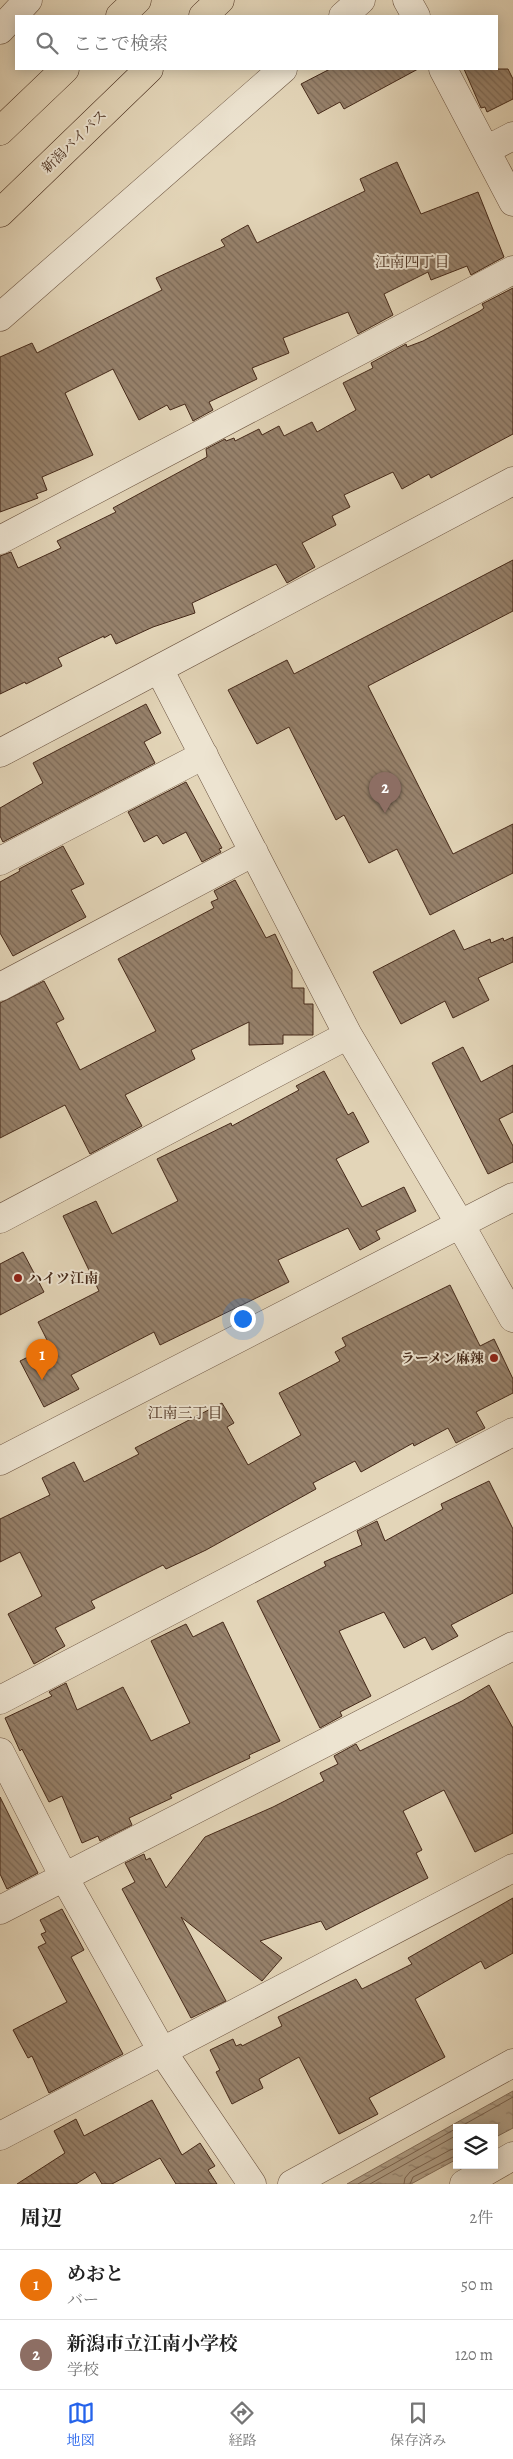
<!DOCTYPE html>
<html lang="ja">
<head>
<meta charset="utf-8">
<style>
	:root { --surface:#fff; --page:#f6f6f6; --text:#222; --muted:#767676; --line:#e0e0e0; --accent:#2563eb }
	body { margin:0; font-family:Alegreya,"Noto Serif JP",serif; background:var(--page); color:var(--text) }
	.controls { position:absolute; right:15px; bottom:15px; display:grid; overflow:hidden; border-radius:0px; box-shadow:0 2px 12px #0003 }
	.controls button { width:45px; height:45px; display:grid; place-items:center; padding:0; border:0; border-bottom:1px solid var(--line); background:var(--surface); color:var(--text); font:25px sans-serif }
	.you { position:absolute; left:242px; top:1318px; width:18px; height:18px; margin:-12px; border:4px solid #fff; border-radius:50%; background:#1a73e8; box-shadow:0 0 0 8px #1a73e833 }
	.badge { display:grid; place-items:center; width:32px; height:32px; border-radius:50%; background:var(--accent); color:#fff; font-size:16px; font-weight:700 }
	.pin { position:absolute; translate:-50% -41px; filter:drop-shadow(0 1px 2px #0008) }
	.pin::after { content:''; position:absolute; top:26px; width:18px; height:15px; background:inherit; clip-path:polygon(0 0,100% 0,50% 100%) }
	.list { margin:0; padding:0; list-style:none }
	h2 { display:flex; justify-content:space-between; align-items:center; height:65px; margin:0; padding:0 20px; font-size:21px }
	h2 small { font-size:16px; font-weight:400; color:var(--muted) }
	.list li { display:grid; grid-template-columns:32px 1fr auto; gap:15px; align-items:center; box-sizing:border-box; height:70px; padding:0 20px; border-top:1px solid var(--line) }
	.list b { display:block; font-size:19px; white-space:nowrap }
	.list p { margin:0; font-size:16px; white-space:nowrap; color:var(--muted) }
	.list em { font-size:16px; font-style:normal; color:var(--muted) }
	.icon { flex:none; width:28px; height:28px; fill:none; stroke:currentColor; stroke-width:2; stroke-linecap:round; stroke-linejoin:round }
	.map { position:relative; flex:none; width:513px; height:2184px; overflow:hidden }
	.search { position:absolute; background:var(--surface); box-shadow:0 2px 12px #0003; left:15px; right:15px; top:15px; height:55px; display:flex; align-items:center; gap:12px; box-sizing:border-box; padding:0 18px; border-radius:0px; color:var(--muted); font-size:19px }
	.sheet { height:205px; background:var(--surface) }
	nav { display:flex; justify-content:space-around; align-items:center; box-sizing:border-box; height:70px; border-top:1px solid var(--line); background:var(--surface); font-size:14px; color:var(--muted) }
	nav a { display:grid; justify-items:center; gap:2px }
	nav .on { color:var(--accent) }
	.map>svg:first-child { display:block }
	.water { fill:url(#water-ripples); stroke:#836d58 }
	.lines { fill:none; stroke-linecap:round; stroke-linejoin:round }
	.shore { stroke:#79624e; stroke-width:1 }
	.building { fill:url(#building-back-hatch); stroke:#452919 }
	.minor-casing { stroke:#6c5441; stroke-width:29 }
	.tertiary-casing { stroke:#6c5441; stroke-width:29 }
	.trunk-casing { stroke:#452919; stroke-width:29 }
	.minor { stroke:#ede4d1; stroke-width:28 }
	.tertiary { stroke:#ede4d1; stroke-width:28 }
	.trunk { stroke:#e3d5b8; stroke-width:28 }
	.poi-dot { fill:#8f2418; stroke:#ede4d1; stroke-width:2 }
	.labels { text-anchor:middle; stroke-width:4; stroke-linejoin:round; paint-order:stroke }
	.street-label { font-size:14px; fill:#452919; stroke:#ede4d1 }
	.poi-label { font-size:14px; font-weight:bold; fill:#452919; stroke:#ede4d1; text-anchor:start }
	.neighbourhood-label { font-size:15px; fill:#452919; stroke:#ede4d1 }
</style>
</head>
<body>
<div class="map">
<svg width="513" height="2184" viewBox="0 0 513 2184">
	<defs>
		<pattern id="water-ripples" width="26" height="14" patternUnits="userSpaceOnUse" patternTransform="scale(1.25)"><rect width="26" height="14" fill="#ad9b82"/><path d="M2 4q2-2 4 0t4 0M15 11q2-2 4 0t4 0" fill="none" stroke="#8f7e6a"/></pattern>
		<pattern id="building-back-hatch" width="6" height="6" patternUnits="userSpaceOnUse" patternTransform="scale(1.25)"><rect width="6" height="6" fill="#97826c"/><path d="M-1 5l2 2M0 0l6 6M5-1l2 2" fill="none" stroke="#7d6a58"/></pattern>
	</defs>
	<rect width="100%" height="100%" fill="#e3d5b8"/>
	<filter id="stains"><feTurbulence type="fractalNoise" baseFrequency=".004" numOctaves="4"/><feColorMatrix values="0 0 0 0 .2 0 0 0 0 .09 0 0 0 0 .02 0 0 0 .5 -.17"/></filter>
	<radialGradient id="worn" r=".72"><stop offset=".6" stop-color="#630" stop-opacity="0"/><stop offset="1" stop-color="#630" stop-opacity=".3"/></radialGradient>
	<path class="water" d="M513 2091V2128L494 2138V2128H457V2159L411 2184H347Z"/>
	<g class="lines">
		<path class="shore" d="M458 2128 513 2097
			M358 2184 457 2128
			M370 2184 457 2135
			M404 2184 405 2178 410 2172 450 2150 457 2148
			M410 2184 413 2177 457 2155"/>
	</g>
	<path class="building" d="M330 69H418L344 109 340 102 318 114 301 84Z
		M464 69H508L513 79V99L487 112 485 107 481 108Z
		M397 162 421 214 478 192 504 257 471 275 467 266 431 280 428 272 384 294 393 315 358 334 348 312 283 338 289 353 252 368 257 379 209 402 213 410 193 421 185 404 170 410 167 405 139 420 113 369 65 393 93 455 42 477 47 490 36 494 38 498 0 512V357L32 343 37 353 162 290 156 278 225 246 221 240 248 225 257 243 365 191 360 179Z
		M513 288V434L431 478 429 474 402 489 393 472 344 495 350 507 332 516 336 525 302 543 315 567 287 583 276 564 192 603 195 613 153 627 116 644 111 634 104 638V636L58 658 62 666 26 684 25 682 0 694V556L11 552 18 568 61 548 57 541 116 512 113 508 207 457 206 449 225 439 226 441 234 438 235 441 259 429 262 435 279 426 284 436 312 422 317 432 356 410 343 383 373 368 371 363 406 344 407 347 423 341 480 311 484 308 482 304Z
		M513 560V611L368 686 453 854 513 824V873L430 915 397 849 369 863 344 815 336 820 289 727 257 744 228 690 287 660 294 674Z
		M146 704 161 733 144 742 155 763 3 842 0 836V808L43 783 33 763Z
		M186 782 222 848 219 849 221 852 202 862 186 832 163 844 157 835 144 842 128 812Z
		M63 846 84 884 71 890 86 917 13 956 0 933V882L20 871 19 869Z
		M235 880 266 938 275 934 292 970V988H304V1004H313V1035H283V1044L249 1045V1022L191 1050 195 1059 125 1095 142 1126 90 1154 65 1105 0 1138V1003L44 981 64 1019 56 1023 80 1070 156 1031 118 959 214 908 211 902 218 899 214 891Z
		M454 930 464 950 490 939 491 943 503 938 504 941 513 937V962L478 978 489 1000 453 1018 445 1001 401 1024 373 972Z
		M463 1047 481 1082 513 1065V1112L499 1119 513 1146V1162L488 1174 432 1063Z
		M324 1071 348 1115 353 1112 369 1142 336 1159 362 1207 404 1187 416 1211 376 1231 380 1239 360 1250 348 1228 278 1260 289 1282 160 1345 154 1332 71 1375 79 1389 44 1407 20 1361 50 1346 38 1322 99 1291 63 1216 96 1201 112 1234 178 1201 157 1159 231 1123 232 1126 299 1090 296 1086Z
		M23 1252 44 1292 0 1315V1264Z
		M450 1285 480 1346 494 1339 513 1379V1393L476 1412 485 1428 456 1443 448 1428 414 1446 413 1443 361 1472 355 1461 313 1483 316 1489 206 1550 166 1569 163 1565 91 1601 95 1608 55 1628 65 1646 34 1664 8 1614 42 1596 20 1552 0 1562V1519L50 1495 42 1478 74 1462 84 1482 139 1454 135 1448 222 1403 234 1423 227 1427 248 1465 301 1435 279 1393 340 1361 335 1352 346 1346 342 1338Z
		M489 1481 513 1529V1593L451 1625 458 1636 432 1650 425 1637 404 1648 384 1612 339 1631 371 1696 340 1712 342 1716 320 1728 257 1601 326 1566 324 1562 362 1545 357 1531 377 1521 385 1541 443 1509 441 1504Z
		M223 1622 280 1741 249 1755 250 1758 170 1795 172 1798 129 1818 132 1825 100 1841 98 1836 82 1843 62 1796 49 1802 22 1749 20 1751 5 1718 52 1696 49 1692 66 1683 77 1710 123 1687 151 1741 190 1723 151 1641 186 1624 193 1637Z
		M489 1685 513 1728V1833L475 1852 444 1790 403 1811 422 1850 416 1853 428 1878 326 1930 321 1921 260 1941 282 1958 262 1981 181 1917 226 2001 191 2018 122 1889 135 1882 125 1863 144 1854 146 1860 150 1858 166 1888 205 1837 273 1807 324 1781 320 1773 338 1764 334 1756 356 1744 360 1751 462 1701Z
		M0 1797 38 1873 7 1889 0 1874Z
		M513 1898V1953L485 1969 481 1961 415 1999 445 2057 369 2098 378 2114 339 2134 299 2057 259 2079 263 2088 232 2104 216 2072 220 2070 210 2050 233 2039 236 2046 241 2044 242 2046 282 2026 278 2017 356 1979 362 1989 412 1964 408 1958Z
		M62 1909 84 1950 71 1957 123 2054 49 2093 32 2056 28 2058 13 2030 67 2002 38 1947 46 1943 41 1934 46 1932 40 1920Z
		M152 2100 182 2155 200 2143 215 2166 208 2170 217 2184H176L160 2158 112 2184H102L95 2172 76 2184H17L65 2153 54 2131 76 2119 84 2136Z"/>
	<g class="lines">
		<g class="minor-casing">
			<path id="minor" d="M407 0 416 16
				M343 16 361 0
				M0 30 28 0
				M443 69 513 202
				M486 150 513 136
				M0 317 283 69
				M0 540 513 270
				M159 669 348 1035 460 1224
				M0 753 513 481
				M0 861 204 755
				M0 987 254 852
				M0 1219 348 1035
				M0 1700 513 1432
				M0 1752 64 1877 162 2051 252 2184
				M0 1910 513 1646
				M0 2136 513 1868
				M292 2184 513 2063
				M464 2184 513 2156"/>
		</g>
		<g class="tertiary-casing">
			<path id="tertiary" d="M460 1224 513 1318
				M0 1461 513 1197"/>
		</g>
		<g class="trunk-casing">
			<path id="trunk" d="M120 16 137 0
				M203 16 220 0
				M0 131 65 69
				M0 213 149 69"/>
		</g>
		<use href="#minor" class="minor"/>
		<use href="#tertiary" class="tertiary"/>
		<use href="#trunk" class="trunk"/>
	</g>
	<g class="poi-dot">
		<circle cx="18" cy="1278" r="5"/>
		<circle cx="494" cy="1358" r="5"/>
	</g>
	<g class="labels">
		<g class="street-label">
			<text transform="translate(74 141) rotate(-44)" y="5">新潟バイパス</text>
		</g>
		<g class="poi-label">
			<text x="28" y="1283">ハイツ江南</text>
			<text x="484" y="1363" text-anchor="end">ラーメン麻辣</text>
		</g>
		<g class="neighbourhood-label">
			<text x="412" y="267">江南四丁目</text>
			<text x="185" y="1418">江南三丁目</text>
		</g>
	</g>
	<rect width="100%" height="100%" filter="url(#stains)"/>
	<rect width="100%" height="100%" fill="url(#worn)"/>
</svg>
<div class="controls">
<button><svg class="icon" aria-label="layers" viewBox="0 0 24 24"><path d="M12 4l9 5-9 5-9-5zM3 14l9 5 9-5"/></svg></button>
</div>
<div class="you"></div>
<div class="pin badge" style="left:42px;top:1380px;background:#e8710a">1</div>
<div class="pin badge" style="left:385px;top:813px;background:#8d6e63">2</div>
<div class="search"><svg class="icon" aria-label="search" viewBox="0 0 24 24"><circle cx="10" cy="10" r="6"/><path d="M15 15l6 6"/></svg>ここで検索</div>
</div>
<section class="sheet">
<h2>周辺<small>2件</small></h2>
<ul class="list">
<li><span class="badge" style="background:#e8710a">1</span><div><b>めおと</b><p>バー</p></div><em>50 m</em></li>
<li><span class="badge" style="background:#8d6e63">2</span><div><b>新潟市立江南小学校</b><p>学校</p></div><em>120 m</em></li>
</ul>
</section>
<nav>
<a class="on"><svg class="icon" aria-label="map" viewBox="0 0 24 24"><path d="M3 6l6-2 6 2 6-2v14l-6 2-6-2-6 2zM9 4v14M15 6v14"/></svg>地図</a>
<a><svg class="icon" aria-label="directions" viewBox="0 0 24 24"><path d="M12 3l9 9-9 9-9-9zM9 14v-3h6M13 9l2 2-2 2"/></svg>経路</a>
<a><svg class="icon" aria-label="saved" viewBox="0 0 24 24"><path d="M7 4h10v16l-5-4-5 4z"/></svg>保存済み</a>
</nav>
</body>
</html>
